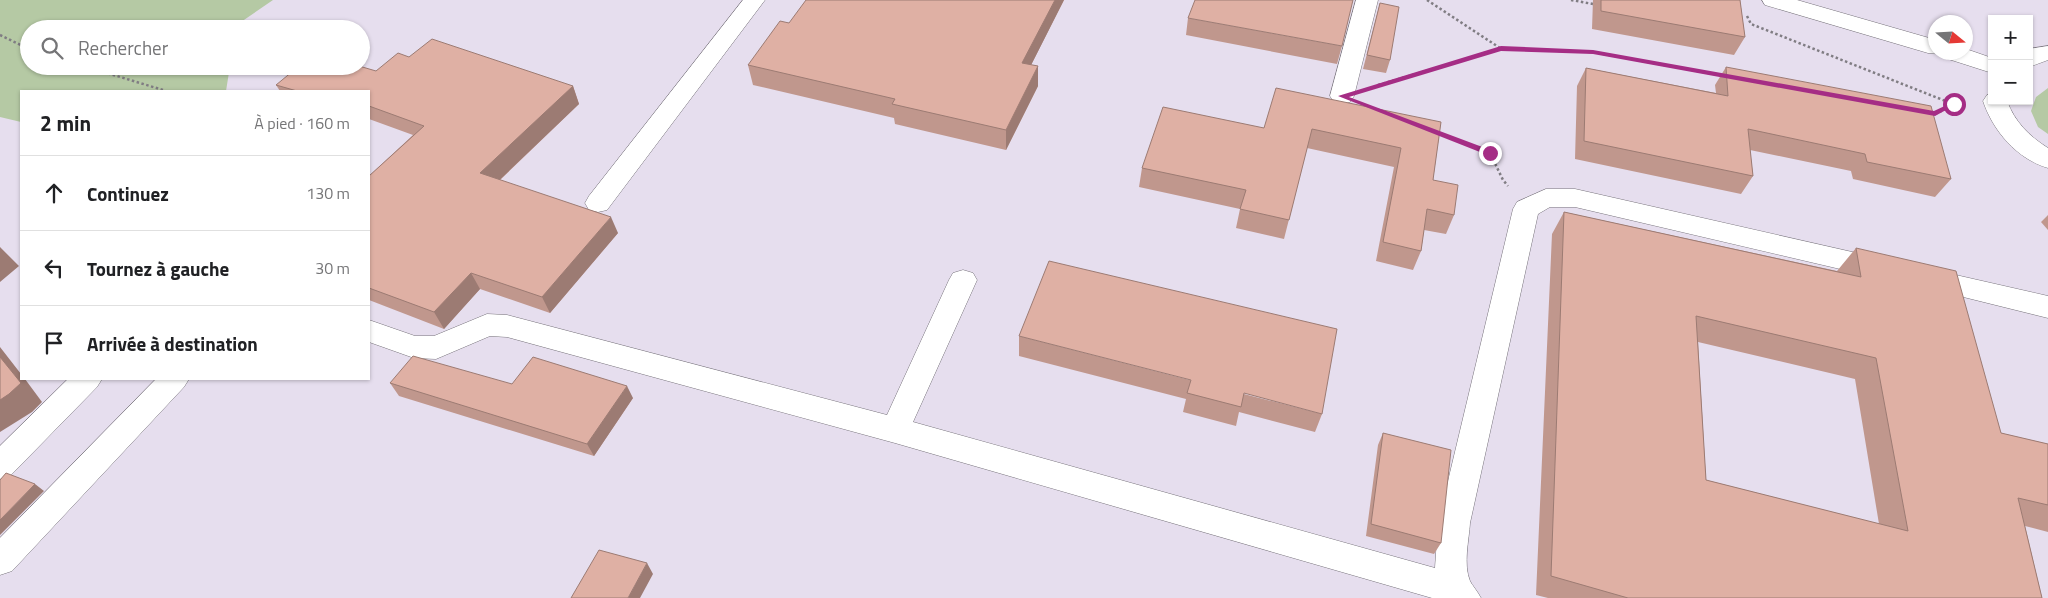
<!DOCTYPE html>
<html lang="fr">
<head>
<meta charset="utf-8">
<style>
	:root { --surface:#fff; --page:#f6f6f6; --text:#202124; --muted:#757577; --line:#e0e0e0 }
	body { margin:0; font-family:"Titillium Web",sans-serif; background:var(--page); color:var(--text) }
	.controls { position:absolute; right:15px; top:15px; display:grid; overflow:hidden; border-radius:0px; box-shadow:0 1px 4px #0004 }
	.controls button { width:45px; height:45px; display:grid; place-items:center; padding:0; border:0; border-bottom:1px solid var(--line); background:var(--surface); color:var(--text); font:25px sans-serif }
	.compass { position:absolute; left:1928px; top:15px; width:45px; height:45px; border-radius:50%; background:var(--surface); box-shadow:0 1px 4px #0004; rotate:108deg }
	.stop { position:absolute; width:15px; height:15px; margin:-11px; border:4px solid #a52d85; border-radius:50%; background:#fff }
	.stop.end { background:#a52d85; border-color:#fff; box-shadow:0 1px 5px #0008 }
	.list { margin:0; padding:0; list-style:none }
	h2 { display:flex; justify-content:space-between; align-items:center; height:65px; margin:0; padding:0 20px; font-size:21px }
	h2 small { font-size:16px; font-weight:400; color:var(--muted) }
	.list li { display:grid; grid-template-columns:32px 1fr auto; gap:15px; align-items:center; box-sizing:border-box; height:75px; padding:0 20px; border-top:1px solid var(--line) }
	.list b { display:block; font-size:19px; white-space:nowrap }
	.list em { font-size:16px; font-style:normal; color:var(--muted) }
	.icon { flex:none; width:28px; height:28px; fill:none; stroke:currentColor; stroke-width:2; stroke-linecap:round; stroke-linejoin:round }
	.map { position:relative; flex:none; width:2048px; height:598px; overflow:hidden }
	.search { position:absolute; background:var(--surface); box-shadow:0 1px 4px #0004; left:20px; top:20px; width:350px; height:55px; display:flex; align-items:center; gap:12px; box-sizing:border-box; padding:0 18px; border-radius:28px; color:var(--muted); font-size:19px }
	.panel { position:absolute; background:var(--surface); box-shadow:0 1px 4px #0004; left:20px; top:90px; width:350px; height:290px; border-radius:0px }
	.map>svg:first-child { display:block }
	.built { fill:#e6deee; fill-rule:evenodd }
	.green { fill:#b5c9a4 }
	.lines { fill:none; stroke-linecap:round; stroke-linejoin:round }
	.minor-casing { stroke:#77737b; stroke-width:1 }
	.path { stroke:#807d83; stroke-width:2.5; stroke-dasharray:2.5 2.5; stroke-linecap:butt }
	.minor { fill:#fff; fill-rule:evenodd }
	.wall { fill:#c0978d; fill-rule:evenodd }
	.shaded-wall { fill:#9c7b73 }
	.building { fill:#dfb0a4; stroke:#9c7b73; fill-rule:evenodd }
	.route { fill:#a52d85 }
</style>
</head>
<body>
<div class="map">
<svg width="2048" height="598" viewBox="0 0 2048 598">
	<rect width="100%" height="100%" fill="#efebf4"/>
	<path class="built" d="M0 0H2048V598H0ZM1992 19H2029V101H1992ZM1936 22H1966V52H1936ZM29 29H361V66H29ZM21 91H369V379H21Z"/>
	<path class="green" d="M0 0H273L238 24 237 29H29V66H230L226 91H21V122L0 117Z
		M2048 88V134L2038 127 2031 111 2036 97Z"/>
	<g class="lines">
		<g class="minor-casing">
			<path id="minor" d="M743 0H765L607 210 598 212 589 210 585 203 589 196Z
				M1356 0H1378L1354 96 1350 102 1342 104 1334 102 1330 96Z
				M1762 0H1797L1936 40V52H1966V49L1992 58V73L1942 57 1940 54 1928 53 1765 5Z
				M2048 46V60L2029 67V49Z
				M1992 94V101H2007C2015 122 2029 136 2048 148V168C2017 159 1993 131 1983 101L1987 95Z
				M1546 189H1575L1883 259 1893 262 1896 269 1893 276 1883 279 1575 207H1550L1538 214 1470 523C1469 540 1463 564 1470 581 1472 585 1478 592 1481 598H1432L895 443 507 337 490 336 436 359 414 358 369 342V320L415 336H434L487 314 507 315 887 415 949 280 953 273 963 270 973 273 977 280 913 422 1435 568 1438 523 1513 209 1517 202Z
				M1925 268 2048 296V318L1915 285 1911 278 1915 271Z
				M68 379H102L97 387 11 475 0 479V446Z
				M156 379H189L184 387 12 571 0 575V538Z"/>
		</g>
		<path class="path" d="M1427 0 1500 48
			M1571 0 1593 4
			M1747 16 1751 24 1953 104
			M0 35 29 49
			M84 66 163 90
			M1378 85 1501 49 1593 52 1725 76
			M1930 113 1935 114 1954 105 1966 106
			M1436 132 1490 153 1503 180 1508 186"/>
		<use href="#minor" class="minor"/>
	</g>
	<path class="wall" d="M1064 0 1031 65 1038 66V86L1006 150 895 124 894 118 753 85 748 65 789 23Z
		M1593 0H1740L1745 37 1734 55 1592 29Z
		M1380 3 1390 60 1386 73 1363 69Z
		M1188 18 1342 46 1337 64 1186 35Z
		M409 57 573 86 579 104 500 180 618 233 550 313 480 289 444 329 369 300V176L413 135 369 119V91H280L276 85 376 71Z
		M1726 67 1951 179 1935 197 1853 179 1851 171 1750 150 1753 176 1741 194 1575 159 1577 86 1586 68 1716 93 1715 85Z
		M1441 122 1433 180 1454 215 1446 234 1424 230 1421 251 1413 270 1376 261 1394 167 1307 148 1284 239 1236 228 1240 209 1139 187 1142 168 1264 128Z
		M1564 212 1837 271 1856 248 2001 433 2048 444V532L2025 526 2042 598H1548L1536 595 1552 234ZM1698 342 1855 379 1879 524 1706 480Z
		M2048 215V230L2041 222Z
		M1019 336 1322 414 1315 432 1239 412 1236 426 1183 412 1186 399 1019 356Z
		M390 383 512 384 633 398 594 456 399 396Z
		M1383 433 1441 543 1434 554 1366 536 1378 445Z"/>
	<path class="shaded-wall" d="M1055 0H1064L1022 83V63Z
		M1038 66V86L1006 150V130Z
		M573 86 579 104 489 190 480 173Z
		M611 217 618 233 550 313 542 297Z
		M0 247 19 266 0 282Z
		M471 273 480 289 444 329 434 312Z
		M0 347 21 374V379H25L42 402 32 412 0 432Z
		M627 386 633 398 594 456 587 444Z
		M35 484 44 491 0 535V520Z
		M647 563 653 574 640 598H628Z"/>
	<path class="building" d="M806 0H1055L1022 63 1038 66 1006 130 892 104 895 99 748 65 780 21 789 23Z
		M1195 0H1353L1342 46 1188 18Z
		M1601 0H1740L1745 37 1601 11Z
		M1380 3 1399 7 1390 60 1367 55Z
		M432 39 573 86 480 173 611 217 542 297 471 273 434 312 369 288V176L424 126 369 106V91H297L276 85 299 66H359L376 71 398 53 409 57Z
		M1726 67 1931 106 1951 179 1867 162 1865 154 1748 129 1753 176 1584 141 1586 68 1728 96Z
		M1276 88 1441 122 1433 180 1458 185 1454 215 1427 209 1421 251 1383 242 1401 148 1312 129 1289 220 1240 209 1246 190 1142 168 1163 107 1264 128Z
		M1564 212 1861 277 1856 248 1956 271 2001 433 2048 444V505L2018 498 2042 598H1628L1551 576ZM1696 316 1876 358 1908 531 1706 480Z
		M1049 261 1337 329 1322 414 1244 393 1241 407 1187 393 1191 380 1019 336Z
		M413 356 512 384 533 357 627 386 587 444 390 383Z
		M0 357 21 383 9 394 0 400Z
		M1383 433 1451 450 1441 543 1371 524Z
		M6 473 35 484 0 520V480Z
		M599 550 647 563 628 598H571Z"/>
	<path class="route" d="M1501 46 1593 50 1934 111 1951 103 1957 104 1935 116 1593 54 1501 51 1349 97 1493 151V155L1490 156 1338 96Z"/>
</svg>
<div class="controls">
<button>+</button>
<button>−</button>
</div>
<svg class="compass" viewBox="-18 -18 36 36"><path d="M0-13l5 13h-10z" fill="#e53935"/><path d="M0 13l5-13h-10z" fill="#757577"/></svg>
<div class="stop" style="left:1954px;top:104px"></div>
<div class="stop end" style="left:1490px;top:153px"></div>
<div class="search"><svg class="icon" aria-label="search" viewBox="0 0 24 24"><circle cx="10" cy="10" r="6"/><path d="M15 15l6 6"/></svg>Rechercher</div>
<section class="panel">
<h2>2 min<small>À pied · 160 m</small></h2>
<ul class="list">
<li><svg class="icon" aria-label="ahead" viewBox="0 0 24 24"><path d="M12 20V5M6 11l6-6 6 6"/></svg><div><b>Continuez</b></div><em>130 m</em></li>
<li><svg class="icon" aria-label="left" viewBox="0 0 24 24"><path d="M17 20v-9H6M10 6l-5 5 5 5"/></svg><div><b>Tournez à gauche</b></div><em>30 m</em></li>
<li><svg class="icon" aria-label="arrive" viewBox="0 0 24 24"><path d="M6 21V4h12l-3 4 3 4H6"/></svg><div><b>Arrivée à destination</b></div></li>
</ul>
</section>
</div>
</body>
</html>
